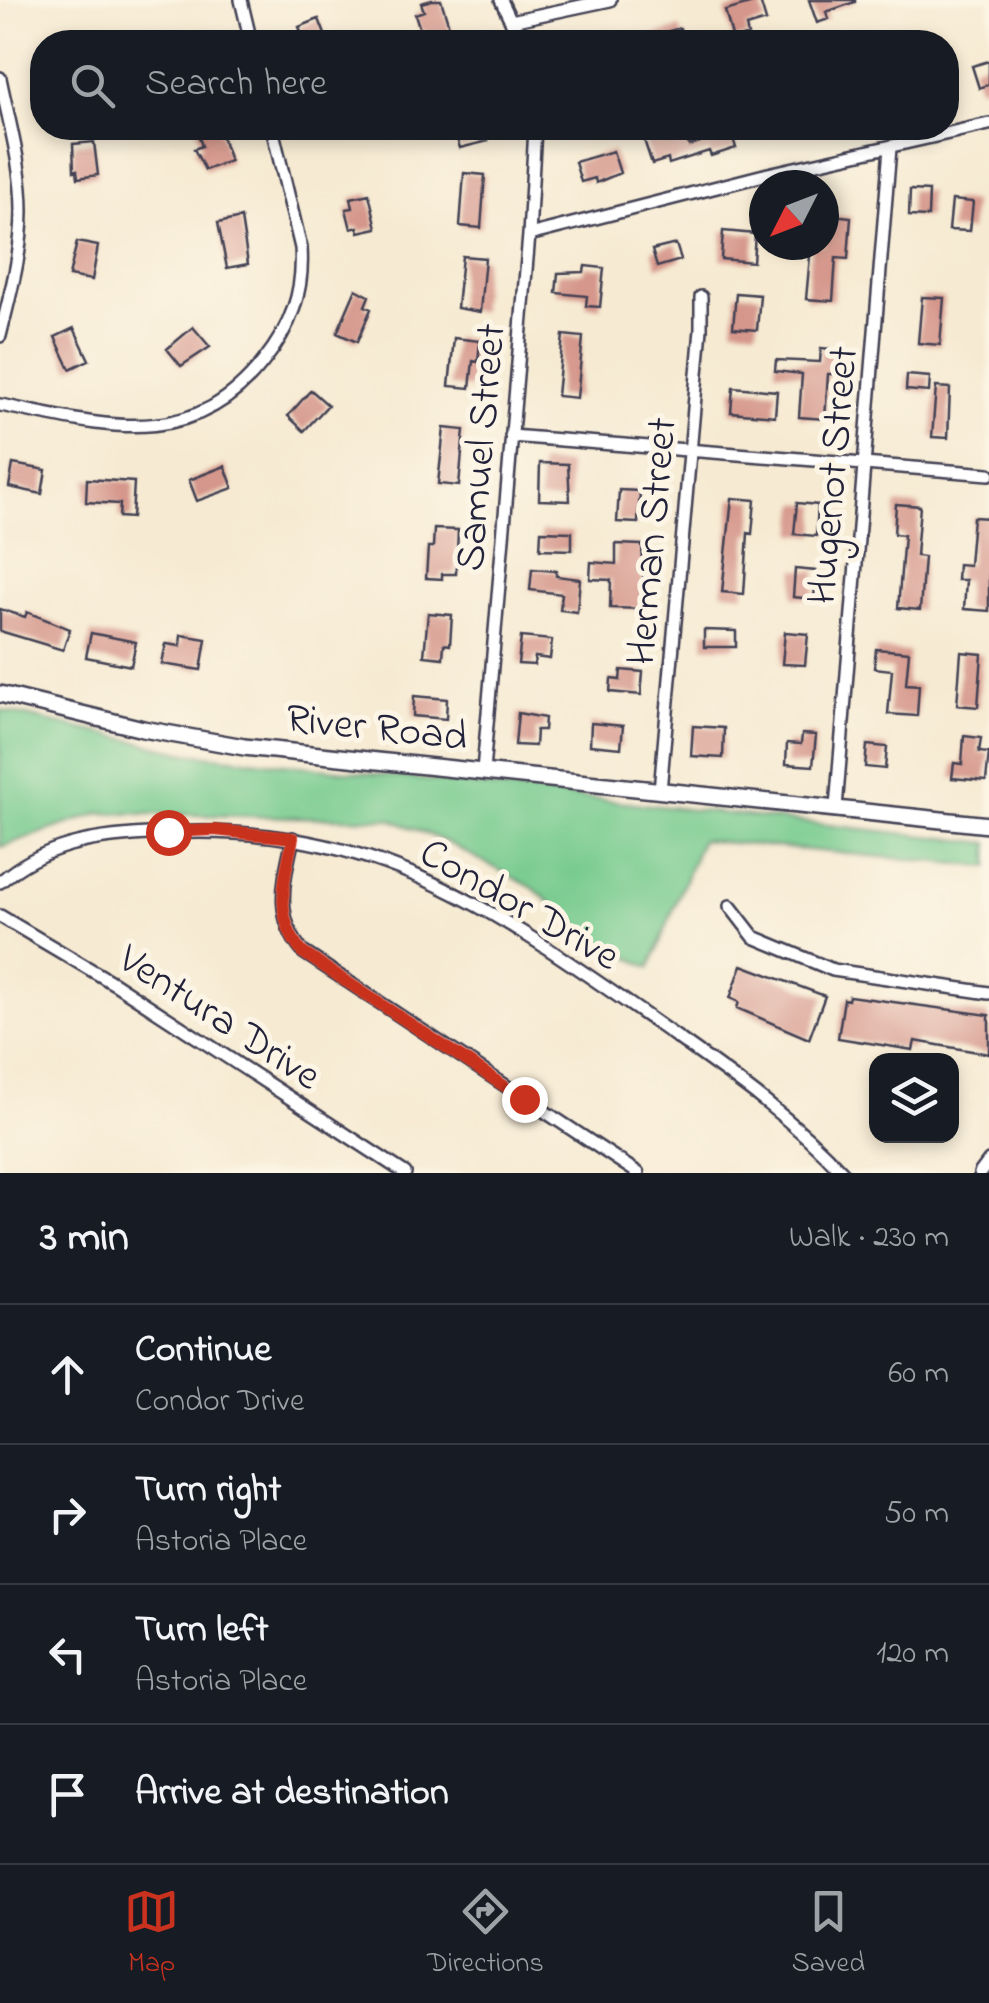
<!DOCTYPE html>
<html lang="en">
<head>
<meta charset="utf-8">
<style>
	:root { --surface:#171b24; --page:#242831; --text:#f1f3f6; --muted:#9ea1a6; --line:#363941; --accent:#c8321e }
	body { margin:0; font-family:"Indie Flower",sans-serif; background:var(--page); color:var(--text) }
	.controls { position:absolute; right:30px; bottom:30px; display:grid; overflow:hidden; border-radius:20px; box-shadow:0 5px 15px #0003 }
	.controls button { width:90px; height:90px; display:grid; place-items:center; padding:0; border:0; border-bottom:2px solid var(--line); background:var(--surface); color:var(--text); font:50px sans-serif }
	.compass { position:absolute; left:749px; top:170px; width:90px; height:90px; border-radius:50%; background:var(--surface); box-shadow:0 5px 15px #0003; rotate:228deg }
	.stop { position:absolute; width:30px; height:30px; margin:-22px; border:8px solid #c8321e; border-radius:50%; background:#fff }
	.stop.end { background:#c8321e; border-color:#fff; box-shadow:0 2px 10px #0008 }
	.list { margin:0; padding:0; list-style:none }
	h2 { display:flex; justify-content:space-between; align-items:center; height:130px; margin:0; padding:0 40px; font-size:42px }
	h2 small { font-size:32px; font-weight:400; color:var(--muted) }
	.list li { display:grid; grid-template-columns:65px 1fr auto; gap:30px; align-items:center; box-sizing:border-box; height:140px; padding:0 40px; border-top:2px solid var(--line) }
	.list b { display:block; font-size:38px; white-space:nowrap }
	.list p { margin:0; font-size:32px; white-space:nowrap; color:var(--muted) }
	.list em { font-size:32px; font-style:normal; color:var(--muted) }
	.icon { flex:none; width:55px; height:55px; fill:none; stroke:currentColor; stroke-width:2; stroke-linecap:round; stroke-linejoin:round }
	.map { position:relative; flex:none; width:989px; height:1173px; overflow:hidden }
	.search { position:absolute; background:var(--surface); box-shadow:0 5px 15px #0003; left:30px; right:30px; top:30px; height:110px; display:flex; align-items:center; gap:25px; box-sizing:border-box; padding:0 35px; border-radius:40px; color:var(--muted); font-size:38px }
	.sheet { height:690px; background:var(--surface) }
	nav { display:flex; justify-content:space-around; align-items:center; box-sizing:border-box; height:140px; border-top:2px solid var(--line); background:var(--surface); font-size:28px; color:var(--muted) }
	nav a { display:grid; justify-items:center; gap:5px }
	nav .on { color:var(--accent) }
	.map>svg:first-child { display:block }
	.green { fill:#77cb8f; stroke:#4c7665; stroke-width:2.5 }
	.building { fill:#d5968b }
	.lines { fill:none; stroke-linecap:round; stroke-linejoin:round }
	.minor-casing { stroke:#424052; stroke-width:16 }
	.tertiary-casing { stroke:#424052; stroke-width:20 }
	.minor { stroke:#fff; stroke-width:11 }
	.tertiary { stroke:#fff; stroke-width:15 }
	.route { stroke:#c8321e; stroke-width:12 }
	.labels { text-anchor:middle; stroke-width:10; stroke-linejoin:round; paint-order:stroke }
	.street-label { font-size:42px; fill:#22223b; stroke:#fcf5e5 }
</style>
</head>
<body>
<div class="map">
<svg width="989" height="1173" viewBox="0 0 989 1173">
	<rect width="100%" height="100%" fill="#fcf5e5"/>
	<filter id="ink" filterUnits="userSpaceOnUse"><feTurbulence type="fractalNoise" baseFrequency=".01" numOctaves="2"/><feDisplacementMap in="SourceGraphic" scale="20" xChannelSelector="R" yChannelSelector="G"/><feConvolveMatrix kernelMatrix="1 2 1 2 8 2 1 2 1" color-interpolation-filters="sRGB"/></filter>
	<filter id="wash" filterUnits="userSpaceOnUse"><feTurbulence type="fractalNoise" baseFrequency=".0048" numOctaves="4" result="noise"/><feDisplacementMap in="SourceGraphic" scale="40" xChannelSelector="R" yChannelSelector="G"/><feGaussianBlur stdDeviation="2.25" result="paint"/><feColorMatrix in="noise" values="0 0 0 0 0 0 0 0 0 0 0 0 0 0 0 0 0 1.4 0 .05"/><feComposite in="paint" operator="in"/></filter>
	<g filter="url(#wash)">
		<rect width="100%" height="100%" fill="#f6ead2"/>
		<path class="green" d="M0 710 187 753 989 843V867L701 840 650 968 598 942 533 888 444 841 390 819 100 813 0 847Z"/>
		<g id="blocks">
			<path class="building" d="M432 0H441L454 42H430L426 31 421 33 415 14 424 11 421 3Z
				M809 0H855V2L826 12 829 19 817 23Z
				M760 1 766 21 746 27 748 35 733 40 725 11Z
				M319 19 328 42H305L299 27Z
				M680 28 684 42H640L639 39Z
				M989 61V84L979 88 972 66Z
				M196 128H219L230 161 205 170 194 149 202 146Z
				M462 128H484L488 141 460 148 455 133 463 130Z
				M718 128H730L736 148 711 156 709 151 669 164 668 159 652 164 643 137 657 133 659 139 684 131 689 146 712 138 709 130Z
				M94 142 98 175 78 178 77 170 74 171 73 144Z
				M613 151 620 173 596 183 595 178 581 182 575 162Z
				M464 173 485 175 481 228 460 226Z
				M910 190 929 191 928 217 909 216Z
				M369 194 377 228 359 232 358 227 351 229 346 209 353 208 351 198Z
				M952 200 973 202 970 231 949 230Z
				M824 214 851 217 848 259 836 258 833 301 806 299 811 245H824Z
				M241 218 248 264 227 268 218 223Z
				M723 231 755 234 753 262 721 259Z
				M77 242 98 246 92 280 69 276Z
				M676 244 681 260 657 267 652 250Z
				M462 256 485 258 480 312 457 308Z
				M585 266 604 268 600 307 586 306 587 296 556 293 558 273 584 272Z
				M356 289 369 296 365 306 371 309 357 342 337 333Z
				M736 293 760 295 757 330 733 328Z
				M922 297 944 298 940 345 918 343Z
				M193 327 210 347 181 366 167 349Z
				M74 328 89 360 70 369 55 337Z
				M563 335 583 337 577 398 557 396Z
				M454 338 480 341 478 362 473 361 470 388 449 386Z
				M821 348 842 350 837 374H828L825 419 799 417 802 374 775 371 776 360 820 362Z
				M907 375 930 377 929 392 906 390Z
				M733 387 777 391 775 416 731 412Z
				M936 387 950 388 948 438 932 437Z
				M311 390 328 405 304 431 288 416Z
				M444 428 464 430 459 486 438 484Z
				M540 463 568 464 570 501 539 500Z
				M13 464 46 470 42 494 9 487Z
				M225 466 233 488 197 501 189 480Z
				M87 479 134 482 132 518 119 517 120 504 86 502Z
				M619 490 640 491 638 523 617 522Z
				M732 498 755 500 752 534 748 533 744 594 722 592Z
				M797 503 818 505 816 536 794 534Z
				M896 504 920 506 916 556 924 557 920 610 898 608 904 535 894 534Z
				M973 517 989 518V611L964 609 966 580H957L958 564 969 565Z
				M434 529 458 530 456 574H442V579L426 578 428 547H433Z
				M541 531 572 532V550L540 549Z
				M616 544 642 545 645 609 610 608 611 580 590 579 591 562 616 564Z
				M532 569 556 571V576L580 579 577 612 560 610 562 594 530 590Z
				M795 569 816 571 814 599 793 597Z
				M0 609 25 617 27 612 70 629 63 650 0 631Z
				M428 613 452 615 450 645 444 644 443 658 424 656Z
				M704 630 736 631V647H704Z
				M785 632 808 634 805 665 782 664Z
				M91 633 136 642 131 666 86 657Z
				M181 635 206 639 201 670 162 664 166 644 180 646Z
				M521 637 552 640 550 659 535 657 534 665 518 664Z
				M876 649 909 652 906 684 919 685 917 716 888 714 892 670 874 668Z
				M961 652 982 654 978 707 957 705Z
				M621 670 643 672 641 695 610 692 611 679 620 680Z
				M414 696 447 699 446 719 413 716Z
				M518 713 545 718 544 730H536L535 746 515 745Z
				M591 723 623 726 621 748 590 745Z
				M693 726 724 728 723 758 691 756Z
				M802 734 816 735 813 766 786 764 787 743 801 744Z
				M964 736 981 738 979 752 989 753 986 781 952 778 954 763 962 764Z
				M867 745 887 747 885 769 865 767Z
				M742 965 825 996 809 1039 737 1008 739 1002 730 998Z
				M849 996 989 1015V1054L915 1041 913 1050 838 1038 844 999 848 1000Z"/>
		</g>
	</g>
	<g filter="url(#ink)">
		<use href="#blocks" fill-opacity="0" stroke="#424052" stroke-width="2.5"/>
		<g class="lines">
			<g class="minor-casing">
				<path id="minor" d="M241 0 251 42
					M501 0 521 42
					M511 21 610 0
					M0 78C9 122 22 166 22 211 22 253 10 295 0 336
					M529 235 768 174 989 124
					M0 405C99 424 190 455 263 362 291 327 304 292 301 248L272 128
					M511 436 989 474
					M483 771 529 235 535 128
					M660 791 701 329V297
					M836 808 890 148
					M293 838C284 880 273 916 303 952L638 1173
					M0 882C44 844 93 837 148 834 367 818 483 902 654 1021 720 1068 788 1113 843 1173
					M730 906 754 937 833 970 989 993
					M0 916 115 984 405 1173
					M980 1173 989 1161"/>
			</g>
			<g class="tertiary-casing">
				<path id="tertiary" d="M0 694 143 729 244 747 989 825"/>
			</g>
			<use href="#minor" class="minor"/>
			<use href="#tertiary" class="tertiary"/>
		</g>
	</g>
	<g class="lines" filter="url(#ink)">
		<path class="route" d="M168 832 214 830 293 838C284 880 273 916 302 952L524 1099"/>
	</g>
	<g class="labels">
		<g class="street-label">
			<text transform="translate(478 447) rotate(-85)" y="15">Samuel Street</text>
			<text transform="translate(830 475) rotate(-85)" y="15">Hugenot Street</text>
			<text transform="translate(649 541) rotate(-85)" y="15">Herman Street</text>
			<text transform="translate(377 725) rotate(6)" y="15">River Road</text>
			<text transform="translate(521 902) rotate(30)" y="15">Condor Drive</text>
			<text transform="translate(221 1015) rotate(33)" y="15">Ventura Drive</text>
		</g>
	</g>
</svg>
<div class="controls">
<button><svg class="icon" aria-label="layers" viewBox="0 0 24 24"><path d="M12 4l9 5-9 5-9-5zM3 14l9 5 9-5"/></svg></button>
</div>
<svg class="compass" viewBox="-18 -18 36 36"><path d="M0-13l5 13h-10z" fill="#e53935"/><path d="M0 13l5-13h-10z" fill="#9ea1a6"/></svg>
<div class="stop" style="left:168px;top:832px"></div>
<div class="stop end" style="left:524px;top:1099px"></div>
<div class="search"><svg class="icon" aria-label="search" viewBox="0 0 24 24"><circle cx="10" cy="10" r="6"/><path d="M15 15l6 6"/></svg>Search here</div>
</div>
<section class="sheet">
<h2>3 min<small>Walk · 230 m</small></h2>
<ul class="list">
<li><svg class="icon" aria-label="ahead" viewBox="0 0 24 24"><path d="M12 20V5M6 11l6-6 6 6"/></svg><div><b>Continue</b><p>Condor Drive</p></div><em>60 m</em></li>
<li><svg class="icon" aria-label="right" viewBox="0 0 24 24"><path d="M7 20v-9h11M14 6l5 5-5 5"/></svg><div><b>Turn right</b><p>Astoria Place</p></div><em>50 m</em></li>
<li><svg class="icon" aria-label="left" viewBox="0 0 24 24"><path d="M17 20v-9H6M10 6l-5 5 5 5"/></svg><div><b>Turn left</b><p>Astoria Place</p></div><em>120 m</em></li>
<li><svg class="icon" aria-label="arrive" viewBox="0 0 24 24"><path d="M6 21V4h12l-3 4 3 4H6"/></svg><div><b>Arrive at destination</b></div></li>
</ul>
</section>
<nav>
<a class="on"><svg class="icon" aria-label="map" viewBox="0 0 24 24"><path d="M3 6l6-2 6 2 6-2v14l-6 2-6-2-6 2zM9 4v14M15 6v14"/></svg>Map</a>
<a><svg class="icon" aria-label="directions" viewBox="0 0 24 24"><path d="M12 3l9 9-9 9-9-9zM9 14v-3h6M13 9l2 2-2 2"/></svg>Directions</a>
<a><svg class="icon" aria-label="saved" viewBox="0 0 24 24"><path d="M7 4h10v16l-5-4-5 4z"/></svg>Saved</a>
</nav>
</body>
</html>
